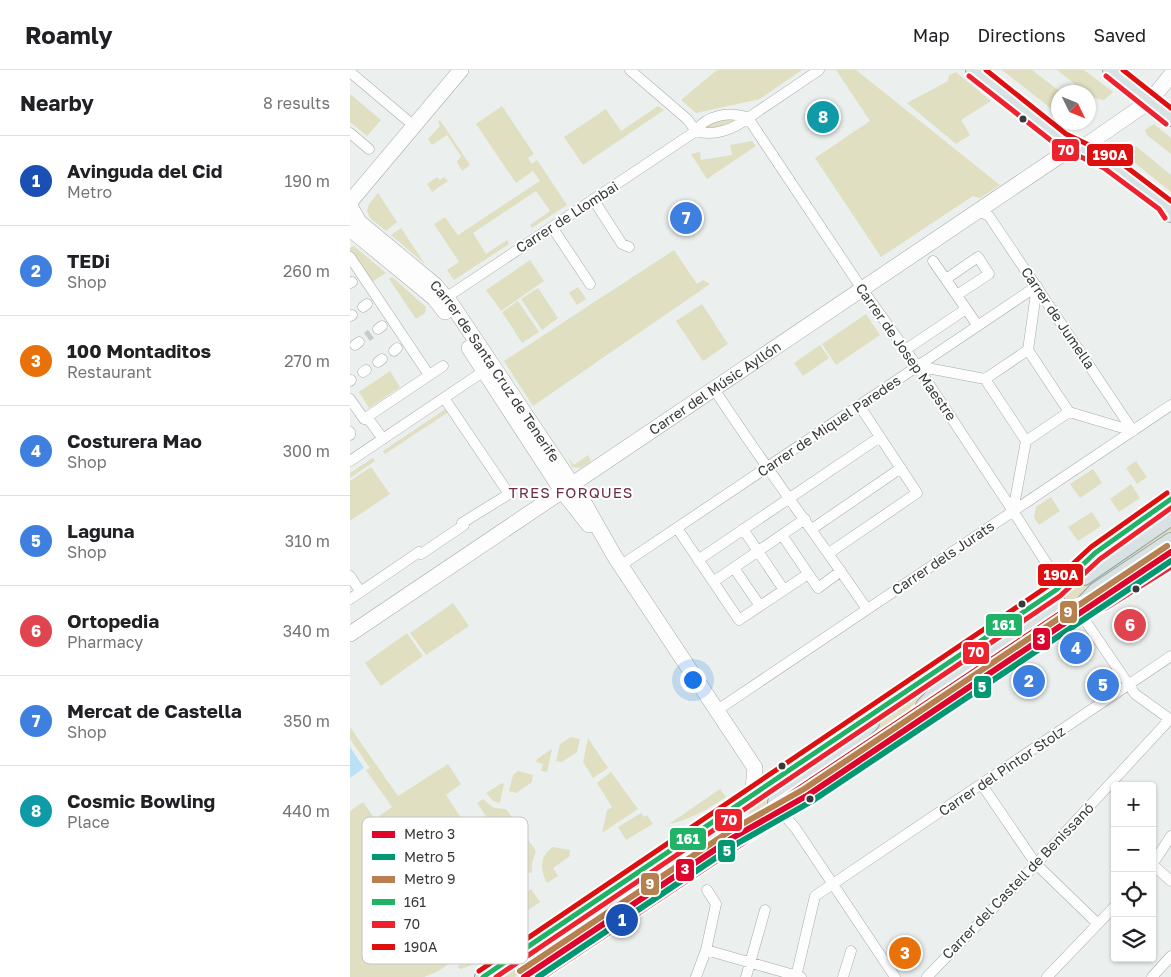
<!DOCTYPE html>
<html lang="en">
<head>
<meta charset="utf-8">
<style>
	:root { --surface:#fff; --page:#f6f6f6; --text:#202124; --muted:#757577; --line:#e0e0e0; --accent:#2563eb }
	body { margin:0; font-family:"Golos Text",sans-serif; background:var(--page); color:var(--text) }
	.controls { position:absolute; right:15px; bottom:15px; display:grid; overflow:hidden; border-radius:5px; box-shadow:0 1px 4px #0004 }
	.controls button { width:45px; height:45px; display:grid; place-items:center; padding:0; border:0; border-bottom:1px solid var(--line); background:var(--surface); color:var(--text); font:25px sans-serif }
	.compass { position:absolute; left:701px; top:15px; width:45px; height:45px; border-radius:50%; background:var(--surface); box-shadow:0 1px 4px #0004; rotate:133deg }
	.you { position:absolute; left:342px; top:609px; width:18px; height:18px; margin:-12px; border:4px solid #fff; border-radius:50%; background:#1a73e8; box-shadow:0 0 0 8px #1a73e833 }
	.badge { display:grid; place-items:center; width:32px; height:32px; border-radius:50%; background:var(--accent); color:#fff; font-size:16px; font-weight:700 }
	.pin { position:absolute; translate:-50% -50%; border:2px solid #fff; box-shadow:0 1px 5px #0006 }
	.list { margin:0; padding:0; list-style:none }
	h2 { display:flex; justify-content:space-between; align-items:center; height:65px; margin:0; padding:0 20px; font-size:21px }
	h2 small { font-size:16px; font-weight:400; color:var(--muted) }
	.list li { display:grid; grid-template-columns:32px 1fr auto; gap:15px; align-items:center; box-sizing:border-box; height:90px; padding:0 20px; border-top:1px solid var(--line) }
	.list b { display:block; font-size:19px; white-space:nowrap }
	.list p { margin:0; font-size:16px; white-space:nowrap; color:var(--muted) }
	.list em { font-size:16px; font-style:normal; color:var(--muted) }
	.icon { flex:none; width:28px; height:28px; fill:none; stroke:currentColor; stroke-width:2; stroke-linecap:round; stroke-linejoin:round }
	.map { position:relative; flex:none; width:821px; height:907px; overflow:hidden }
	header { display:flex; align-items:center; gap:30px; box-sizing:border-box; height:70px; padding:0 25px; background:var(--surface); border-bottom:1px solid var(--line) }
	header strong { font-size:24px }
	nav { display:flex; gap:28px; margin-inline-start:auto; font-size:18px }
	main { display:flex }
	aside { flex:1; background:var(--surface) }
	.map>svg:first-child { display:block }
	.green { fill:#e0dfc1 }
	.water { fill:#bae1f8 }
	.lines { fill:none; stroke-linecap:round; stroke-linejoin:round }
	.street-tunnel { stroke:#c7ccca; stroke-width:10; stroke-dasharray:10 5; stroke-linecap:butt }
	.street-casing { stroke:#a6aaa8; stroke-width:11 }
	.secondary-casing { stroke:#a6aaa8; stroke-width:16 }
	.primary-casing { stroke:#93a4a4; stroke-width:18 }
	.street { stroke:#fcfdfc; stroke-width:10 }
	.secondary { stroke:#fcfdfc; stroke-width:15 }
	.primary { stroke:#d9e2e3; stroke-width:16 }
	.bus-1-casing { stroke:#fff; stroke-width:9 }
	.bus-2-casing { stroke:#fff; stroke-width:9 }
	.bus-3-casing { stroke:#fff; stroke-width:9 }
	.bus-1 { stroke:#20b267; stroke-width:5 }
	.bus-2 { stroke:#ed222e; stroke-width:5 }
	.bus-3 { stroke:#dd0f0f; stroke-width:5 }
	.metro-1-casing { stroke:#fff; stroke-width:10 }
	.metro-2-casing { stroke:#fff; stroke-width:10 }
	.metro-3-casing { stroke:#fff; stroke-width:10 }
	.metro-1 { stroke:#dd052b; stroke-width:6 }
	.metro-2 { stroke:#009870; stroke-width:6 }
	.metro-3 { stroke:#b7814f; stroke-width:6 }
	.bus-dot { fill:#373a39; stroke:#fff; stroke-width:2 }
	.labels { text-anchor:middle; stroke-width:4; stroke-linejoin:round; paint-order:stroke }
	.street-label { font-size:14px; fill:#373a39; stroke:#fff }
	.neighbourhood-label { font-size:15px; letter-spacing:1px; fill:#712d45; stroke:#fff }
	.key { fill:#fff; stroke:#c3c4c4; stroke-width:1 }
	.key-label { font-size:14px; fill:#373a39 }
	.line-badge { stroke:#fff; stroke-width:2 }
	.badge-label { font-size:14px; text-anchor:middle; font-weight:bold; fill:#fff }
</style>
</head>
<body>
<header>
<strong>Roamly</strong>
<nav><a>Map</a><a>Directions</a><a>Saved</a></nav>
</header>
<main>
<aside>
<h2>Nearby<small>8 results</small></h2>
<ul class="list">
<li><span class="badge" style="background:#1a4fb4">1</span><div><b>Avinguda del Cid</b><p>Metro</p></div><em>190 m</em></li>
<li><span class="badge" style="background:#3f7fe0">2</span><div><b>TEDi</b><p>Shop</p></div><em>260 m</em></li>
<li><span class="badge" style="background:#e8710a">3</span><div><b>100 Montaditos</b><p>Restaurant</p></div><em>270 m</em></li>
<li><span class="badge" style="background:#3f7fe0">4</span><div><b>Costurera Mao</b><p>Shop</p></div><em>300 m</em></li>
<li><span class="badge" style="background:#3f7fe0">5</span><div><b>Laguna</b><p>Shop</p></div><em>310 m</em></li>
<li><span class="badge" style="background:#e0444e">6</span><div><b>Ortopedia</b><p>Pharmacy</p></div><em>340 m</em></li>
<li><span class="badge" style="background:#3f7fe0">7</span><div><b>Mercat de Castella</b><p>Shop</p></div><em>350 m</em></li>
<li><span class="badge" style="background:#0f9aa8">8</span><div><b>Cosmic Bowling</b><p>Place</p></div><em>440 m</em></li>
</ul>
</aside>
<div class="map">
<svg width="821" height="907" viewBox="0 0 821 907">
	<rect width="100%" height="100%" fill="#ebf0ee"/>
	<path class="green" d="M367 0H452L410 29 346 43 331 30Z
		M486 0H506L650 115 630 128 623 126 531 187 465 88 520 51Z
		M652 0H682L711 22H708V44Z
		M707 0H734L763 22 754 30 743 28Z
		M606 2 641 31 611 50 620 65 606 74 557 33 598 11 599 5Z
		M0 24 31 50 17 66 0 52Z
		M152 36 184 84 178 88 182 94 187 90 217 135 182 158 180 155 200 141 186 121 123 163 136 184 157 170 159 174 104 210 97 200 109 192 84 154 95 147 108 165 190 111 183 101 166 113 126 54Z
		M308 36 314 40 233 95 214 67 256 39 271 61Z
		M381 47 384 54 358 60 357 55Z
		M90 50 120 95 112 101 107 92 111 86 97 65 82 75 78 69 90 56 88 52Z
		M804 54 821 68V84L797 65 795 60Z
		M402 71 406 76 357 109 341 84 350 82 351 90 382 85 380 75Z
		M775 73 787 77 821 105V122L770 81Z
		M87 107 90 110 94 107 98 111 82 122 77 114Z
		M28 123 47 152 36 161 20 148 17 141 19 134Z
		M51 158 75 194 41 165Z
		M4 176 36 203 20 213 0 182V178Z
		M324 180 347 214 353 210 360 214 183 336 154 291Z
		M180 190 194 211 151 241 136 220Z
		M42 207 76 237 75 243 66 249 39 209Z
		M228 217 236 229 227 235 219 223Z
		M188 218 208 248 192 260 171 229Z
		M168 231 189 262 172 273 152 242Z
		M352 234 378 274 353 291 326 251Z
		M516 244 530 265 486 295 472 274Z
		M470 275 479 288 453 306 444 293Z
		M40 301 50 317 19 338 9 322Z
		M97 338 100 341 35 384 33 381Z
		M238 385 241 391 231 398 222 397 218 387 224 395Z
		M23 388 25 391 0 408V403Z
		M786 391 797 407 787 414 776 398Z
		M21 397 40 424 0 451V411Z
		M743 399 752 413 730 428 720 414Z
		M781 414 790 428 769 442 760 429Z
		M701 427 710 441 689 455 684 448 686 437Z
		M742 442 751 456 728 471 718 457Z
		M821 453V467L707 543 716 524Z
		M103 533 119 556 76 585 60 563Z
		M57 563 73 586 31 616 15 593Z
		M590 609 553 645 502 681 501 679 533 650Z
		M0 657 48 726 98 694 111 714 96 725 165 829 181 819 190 832 87 902 74 907H0V741L13 732 25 749 42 737 16 700 20 698 0 669Z
		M221 667 230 669 227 682 212 692 206 691 210 674Z
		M238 668 258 698 243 708 233 692Z
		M202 679 197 702 191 701 193 694 186 692 187 689Z
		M168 701 183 705 182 712 166 723 159 721 163 705Z
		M261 702 288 739 252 763 257 740 262 737 247 713Z
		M152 713 154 714 150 733 143 731 136 723Z
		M370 719 376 727C357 740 341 749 319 754Z
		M426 719 419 737 402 748 396 739Z
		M133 729 144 738 156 739 166 753 164 762 142 755 127 733Z
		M291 743 294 747 297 745 303 754 276 770 268 757Z
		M387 745 394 753 343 787 348 771Z
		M163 768 179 771 186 781 182 793V803L172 801 158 779Z
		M343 775 259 843 165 907H146Z
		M203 777 220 780V786L203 798 208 806 197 813C190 800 189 786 203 777Z
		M120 887 125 894 111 899 107 897Z"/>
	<path class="water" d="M0 677 14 698 0 708Z"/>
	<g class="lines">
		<path class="street-tunnel" d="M17 267 21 264"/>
		<g class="street-casing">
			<path id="street" d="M280 0 337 49 346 61
				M469 0 398 48 512 219 567 296 663 441 702 502 706 520
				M0 2 57 50
				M0 63 19 79
				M243 129 272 174 279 177
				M628 141 639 146 783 361
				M202 157 240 214
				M0 187 79 305
				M583 191 628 256
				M596 209 628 187 639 204 607 225
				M0 213 2 212
				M91 231 346 61C356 45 380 41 398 48 384 59 363 67 346 61
				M13 237 17 234
				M0 246 2 245
				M28 259 32 256
				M5 275 9 272
				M555 280 616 239
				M678 280 687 216
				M44 281 47 278
				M28 292 32 289
				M567 296 635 309
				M13 302 16 300
				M0 311 1 310
				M364 319C413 394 466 465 517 539
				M0 329 14 349 17 347
				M719 342 676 371 635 309 678 280 719 342 783 361
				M17 347 93 296
				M17 347 33 369
				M0 362V365
				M0 391 137 299
				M663 441 676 371
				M327 458 389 550 458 504
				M393 459 434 520
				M462 459 551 398
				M432 465 468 518 491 501
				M479 483 567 423 509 335
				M348 490 530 367
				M270 496 687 216
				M384 498 410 536
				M0 506 10 521
				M363 512 455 449
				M0 529 69 482 71 484 114 455 112 453 159 424 94 328
				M728 540 785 624 821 650
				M366 641 821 335
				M632 715 686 794 748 854
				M429 739 446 759 545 907
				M802 795 821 766
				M803 795 821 811
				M356 880 451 907
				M346 907 356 880 366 834 357 820
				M396 907 415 840
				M446 907 465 826 821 586
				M493 907 501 881
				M577 907 686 794 820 649
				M697 907 765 836
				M802 907 821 886"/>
		</g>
		<g class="secondary-casing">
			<g id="secondary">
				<path d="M0 132 111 0"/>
				<path id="s1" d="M0 136 9 152 85 215 100 232 232 429 265 487 405 698 403 719 396 729"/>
				<path d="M0 159 84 228 95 242"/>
				<path d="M119 278 212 421 239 455"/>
				<path id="s2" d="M0 564 708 87 732 78 800 31 821 5"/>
			</g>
		</g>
		<g class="primary-casing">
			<path id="primary" d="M624 0 712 70 758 92 814 134 821 144
				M761 0 821 48
				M734 507 821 447
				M733 538 753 531 821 488
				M574 636 598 611 703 540 706 534V520
				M429 739 426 733 428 724 490 682 521 653
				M277 833C292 816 341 790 346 775L340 766
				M133 907 706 520C735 487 784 454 821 429
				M180 907 728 540 746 521 821 471"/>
		</g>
		<use href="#street" class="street"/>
		<use href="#secondary" class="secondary"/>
		<use href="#primary" class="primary"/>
		<g class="bus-1-casing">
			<path id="bus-1" d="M133 907 706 520 745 483 821 429
				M180 907 728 540 753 531 821 488"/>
		</g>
		<g class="bus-2-casing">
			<path id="bus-2" d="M619 6 708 76 754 98 809 139 815 148
				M756 6 816 54
				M146 907 710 526 750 489 821 438
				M193 907 731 547 756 538 821 497"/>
		</g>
		<g class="bus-3-casing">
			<path id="bus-3" d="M636 0 716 64 762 86 821 131
				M773 0 821 38
				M129 901 701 514 741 477 817 423
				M176 901 724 534 750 524 817 482"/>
		</g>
		<use href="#bus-1" class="bus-1"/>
		<use href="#bus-2" class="bus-2"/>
		<use href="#bus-3" class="bus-3"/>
		<g class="metro-1-casing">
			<path id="metro-1" d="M174 907 384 767 458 725 821 482"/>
		</g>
		<g class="metro-2-casing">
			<path id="metro-2" d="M188 907 388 773 462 731 821 491"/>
		</g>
		<g class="metro-3-casing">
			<path id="metro-3" d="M170 901 380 761 454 719 817 476"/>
		</g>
		<use href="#metro-1" class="metro-1"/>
		<use href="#metro-2" class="metro-2"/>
		<use href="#metro-3" class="metro-3"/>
	</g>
	<g class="bus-dot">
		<circle cx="673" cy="49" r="4.5"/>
		<circle cx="786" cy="519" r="4.5"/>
		<circle cx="672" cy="534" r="4.5"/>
		<circle cx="432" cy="696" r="4.5"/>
		<circle cx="460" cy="729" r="4.5"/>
	</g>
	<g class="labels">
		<g class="street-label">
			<text transform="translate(217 147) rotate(-33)" y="5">Carrer de Llombai</text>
			<text transform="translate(708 248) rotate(56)" y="5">Carrer de Jumella</text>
			<text transform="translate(556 282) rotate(55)" y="5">Carrer de Josep Maestre</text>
			<text dy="5" stroke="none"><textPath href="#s1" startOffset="222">Carrer de Santa Cruz de Tenerife</textPath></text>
			<text dy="5" stroke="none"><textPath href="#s2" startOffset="440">Carrer del Músic Ayllón</textPath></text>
			<text transform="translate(479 356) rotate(-34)" y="5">Carrer de Miquel Paredes</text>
			<text transform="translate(593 488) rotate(-34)" y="5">Carrer dels Jurats</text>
			<text transform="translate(652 701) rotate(-34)" y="5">Carrer del Pintor Stolz</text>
			<text transform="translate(668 811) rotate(-46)" y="5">Carrer del Castell de Benissanó</text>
		</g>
		<g class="neighbourhood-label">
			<text x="221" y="428">TRES FORQUES</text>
		</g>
	</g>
	<rect x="12" y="747" width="166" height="147" rx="8" class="key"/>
	<rect x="22" y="761" width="23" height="7" fill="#dd052b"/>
	<rect x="22" y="784" width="23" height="6" fill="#009870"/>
	<rect x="22" y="806" width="23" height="7" fill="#b7814f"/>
	<rect x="22" y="829" width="23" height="6" fill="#20b267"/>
	<rect x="22" y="851" width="23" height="7" fill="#ed222e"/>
	<rect x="22" y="874" width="23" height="6" fill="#dd0f0f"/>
	<g class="key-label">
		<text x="54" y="769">Metro 3</text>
		<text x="54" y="792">Metro 5</text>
		<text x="54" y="814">Metro 9</text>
		<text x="54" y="837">161</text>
		<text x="54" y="859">70</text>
		<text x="54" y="882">190A</text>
	</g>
	<g class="line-badge">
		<rect x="701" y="68" width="29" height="24" rx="5" fill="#ed222e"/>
		<rect x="736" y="73" width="48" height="24" rx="5" fill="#dd0f0f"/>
		<rect x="687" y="493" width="47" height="24" rx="5" fill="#dd0f0f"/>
		<rect x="709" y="530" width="19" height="24" rx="5" fill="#b7814f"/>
		<rect x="635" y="543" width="38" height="24" rx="5" fill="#20b267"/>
		<rect x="682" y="557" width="19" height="24" rx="5" fill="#dd052b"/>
		<rect x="612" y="571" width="28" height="24" rx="5" fill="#ed222e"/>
		<rect x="623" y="605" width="19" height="24" rx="5" fill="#009870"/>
		<rect x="364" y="738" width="29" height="24" rx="5" fill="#ed222e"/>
		<rect x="319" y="757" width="38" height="24" rx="5" fill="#20b267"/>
		<rect x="367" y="769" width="19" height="24" rx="5" fill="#009870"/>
		<rect x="325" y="788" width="20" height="24" rx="5" fill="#dd052b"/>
		<rect x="290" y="802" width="20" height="24" rx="5" fill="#b7814f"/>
	</g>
	<g class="badge-label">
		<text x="716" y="85">70</text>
		<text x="760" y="90">190A</text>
		<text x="711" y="510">190A</text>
		<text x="718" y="547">9</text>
		<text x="654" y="560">161</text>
		<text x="691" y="574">3</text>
		<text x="626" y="587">70</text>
		<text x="632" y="622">5</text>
		<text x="379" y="755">70</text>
		<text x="338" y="774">161</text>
		<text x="377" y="786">5</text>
		<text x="335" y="804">3</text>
		<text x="300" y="819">9</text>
	</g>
</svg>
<div class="controls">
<button>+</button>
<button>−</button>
<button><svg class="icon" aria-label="locate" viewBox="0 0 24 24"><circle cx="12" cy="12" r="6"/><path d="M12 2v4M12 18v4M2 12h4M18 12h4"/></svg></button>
<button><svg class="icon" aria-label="layers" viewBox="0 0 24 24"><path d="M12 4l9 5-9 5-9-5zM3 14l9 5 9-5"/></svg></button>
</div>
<svg class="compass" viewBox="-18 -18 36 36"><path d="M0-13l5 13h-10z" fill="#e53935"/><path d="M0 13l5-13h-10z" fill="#757577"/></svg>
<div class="you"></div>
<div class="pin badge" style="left:272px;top:850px;background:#1a4fb4">1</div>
<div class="pin badge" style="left:679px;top:611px;background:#3f7fe0">2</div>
<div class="pin badge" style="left:555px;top:883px;background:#e8710a">3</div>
<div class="pin badge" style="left:726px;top:578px;background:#3f7fe0">4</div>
<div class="pin badge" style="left:753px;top:615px;background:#3f7fe0">5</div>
<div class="pin badge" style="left:780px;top:555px;background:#e0444e">6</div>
<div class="pin badge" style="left:336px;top:148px;background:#3f7fe0">7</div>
<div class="pin badge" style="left:473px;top:47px;background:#0f9aa8">8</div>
</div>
</main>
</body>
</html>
